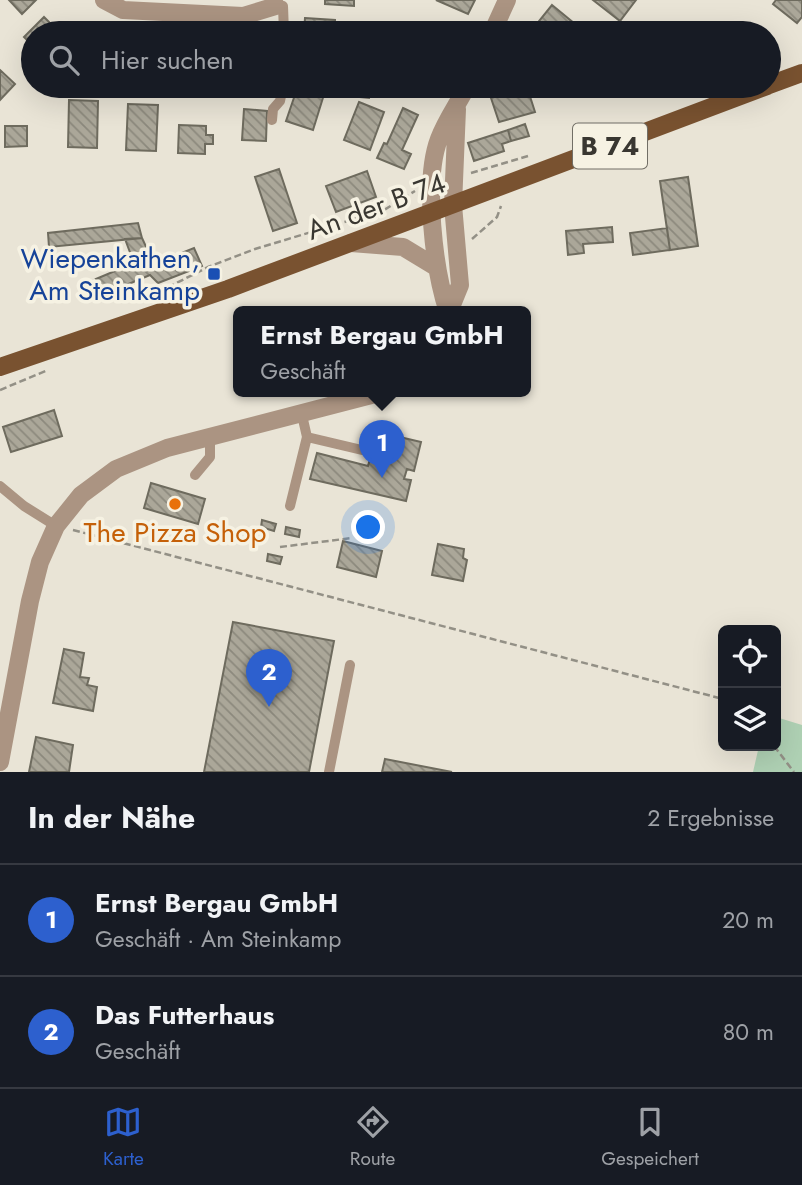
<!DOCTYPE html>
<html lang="de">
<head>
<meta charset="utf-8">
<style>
	:root { --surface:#171b24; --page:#20242c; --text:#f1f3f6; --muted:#9ea1a6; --line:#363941; --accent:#2d60ce }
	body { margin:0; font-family:Jost,sans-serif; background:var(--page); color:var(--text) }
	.controls { position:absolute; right:21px; bottom:21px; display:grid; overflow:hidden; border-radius:10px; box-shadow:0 7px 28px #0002 }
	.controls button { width:63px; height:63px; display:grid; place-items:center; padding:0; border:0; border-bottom:2px solid var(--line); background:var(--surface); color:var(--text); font:35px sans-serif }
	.you { position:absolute; left:369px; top:528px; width:24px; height:24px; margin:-18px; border:5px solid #fff; border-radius:50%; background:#1a73e8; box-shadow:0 0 0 10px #1a73e833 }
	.badge { display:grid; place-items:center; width:46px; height:46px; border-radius:50%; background:var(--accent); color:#fff; font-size:23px; font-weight:700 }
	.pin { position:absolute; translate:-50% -58px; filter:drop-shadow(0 2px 4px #0008) }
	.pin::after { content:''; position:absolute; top:37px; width:24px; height:21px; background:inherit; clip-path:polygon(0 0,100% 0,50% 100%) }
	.popup { position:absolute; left:233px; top:306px; width:298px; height:91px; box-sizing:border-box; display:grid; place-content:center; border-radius:10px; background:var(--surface); filter:drop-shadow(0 2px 5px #0005); font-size:23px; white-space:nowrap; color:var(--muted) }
	.popup b { font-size:26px; color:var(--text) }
	.popup::after { content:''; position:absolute; left:50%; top:100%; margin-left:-14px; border:14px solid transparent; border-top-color:var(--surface) }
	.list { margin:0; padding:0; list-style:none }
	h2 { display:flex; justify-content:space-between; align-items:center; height:91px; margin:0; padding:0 28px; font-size:30px }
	h2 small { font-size:23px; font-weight:400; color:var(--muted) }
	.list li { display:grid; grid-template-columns:46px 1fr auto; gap:21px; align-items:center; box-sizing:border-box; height:112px; padding:0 28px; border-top:2px solid var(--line) }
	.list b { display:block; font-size:26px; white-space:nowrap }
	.list p { margin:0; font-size:23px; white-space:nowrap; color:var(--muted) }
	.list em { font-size:23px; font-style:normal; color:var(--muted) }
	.icon { flex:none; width:38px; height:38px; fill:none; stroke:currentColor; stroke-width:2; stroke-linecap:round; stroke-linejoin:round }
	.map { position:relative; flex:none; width:802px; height:772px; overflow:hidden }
	.search { position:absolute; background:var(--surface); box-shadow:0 7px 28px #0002; left:21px; right:21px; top:21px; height:77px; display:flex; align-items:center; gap:18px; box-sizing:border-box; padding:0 24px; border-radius:38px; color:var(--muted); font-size:26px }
	.sheet { height:315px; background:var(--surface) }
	nav { display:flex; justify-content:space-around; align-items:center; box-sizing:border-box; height:98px; border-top:2px solid var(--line); background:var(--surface); font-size:19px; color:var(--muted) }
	nav a { display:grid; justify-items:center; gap:4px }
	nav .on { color:var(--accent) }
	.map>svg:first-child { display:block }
	.grass { fill:#afd1b4 }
	.building { fill:url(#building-back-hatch); stroke:#6e6b5e; stroke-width:2 }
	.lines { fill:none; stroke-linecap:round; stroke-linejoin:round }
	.path { stroke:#939086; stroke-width:2.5; stroke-dasharray:7 3.5; stroke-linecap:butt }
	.lane { stroke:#ab9482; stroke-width:10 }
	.street { stroke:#ab9482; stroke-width:18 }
	.primary { stroke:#795230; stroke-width:18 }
	.transit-dot { fill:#1a4fb4; stroke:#f6f2e3; stroke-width:2.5 }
	.food-dot { fill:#e8710a; stroke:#f6f2e3; stroke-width:2.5 }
	.labels { text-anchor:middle; stroke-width:7; stroke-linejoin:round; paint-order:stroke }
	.shield { fill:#f6f2e3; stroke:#726f66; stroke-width:2 }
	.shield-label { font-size:26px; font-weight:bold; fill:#393731 }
	.street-label { font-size:28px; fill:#393731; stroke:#f6f2e3 }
	.transit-label { font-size:28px; fill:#164399; stroke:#f6f2e3; text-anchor:end }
	.food-label { font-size:28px; fill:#c56008; stroke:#f6f2e3 }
</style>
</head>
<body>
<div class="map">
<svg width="802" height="772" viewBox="0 0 802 772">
	<defs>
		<pattern id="building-back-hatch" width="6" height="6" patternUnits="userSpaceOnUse" patternTransform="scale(1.75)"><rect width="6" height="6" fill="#aba799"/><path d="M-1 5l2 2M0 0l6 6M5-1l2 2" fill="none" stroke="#8c897d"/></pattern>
	</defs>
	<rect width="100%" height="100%" fill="#e9e4d6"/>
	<path class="grass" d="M776 717 802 725V772H753L759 746H776Z"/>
	<path class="building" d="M9 0H36L22 14Z
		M325 0H354V6L325 4Z
		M436 0H475L468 14Z
		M593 0H636L620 21Z
		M776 0H802V17L797 23 773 4Z
		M552 5 575 24 568 33H553L539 21Z
		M44 17 60 33H33V46L24 37Z
		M305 18 335 20V33H304Z
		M393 24 413 33H389Z
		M0 70 15 84 0 100Z
		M230 86H268L267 94 229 93Z
		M298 86 326 88 313 130 286 121Z
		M352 86H370L369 98 350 96Z
		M527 87 535 112 499 122 491 98Z
		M69 100 98 101 97 148 68 147Z
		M359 102 384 112 370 150 344 140Z
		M128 104 158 105 156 151 126 150Z
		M403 108 418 115 402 150 411 154 404 169 377 158 384 143 387 144Z
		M244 109 267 111 266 141 242 140Z
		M525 124 529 136 511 141 508 130Z
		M179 125 206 126V135H213V144H205V154L178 153Z
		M5 126H27V146L5 147Z
		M508 130 511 141 502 144 504 151 474 161 468 143Z
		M279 169 297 223 273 231 255 177Z
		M367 171 376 197 336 212 326 186Z
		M688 177 698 246 670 250 660 181Z
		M138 223 142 238 49 247 48 233Z
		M612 227 613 242 583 244 584 253 568 255 566 231Z
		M667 228 670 250 633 255 630 233Z
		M142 238 154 264 194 248 202 266 158 283 150 275 107 293 96 279 134 263 125 239Z
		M54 410 62 436 11 452 3 427Z
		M387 434 421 442 414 471 407 469 404 479 411 480 406 501 310 479 317 453 368 466 370 459 380 461Z
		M151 483 205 499 198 524 144 508Z
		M262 520 276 524 274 531 261 527Z
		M286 527 300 530 299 537 285 534Z
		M343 541 382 551 376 577 337 567Z
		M438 544 464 549 463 558 467 560 463 581 432 575Z
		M268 554 282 557 280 564 267 561Z
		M233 622 334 641 309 772H204Z
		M64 649 84 653 80 677 89 678 87 685 97 687 93 711 53 703Z
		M36 737 73 745 69 772H29Z
		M385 759 452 772H382Z"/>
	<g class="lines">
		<path class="path" d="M471 173 528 156
			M472 239 497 217 501 206
			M149 297 208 267 255 249 384 210 415 191
			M0 390 48 370
			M73 530 723 699
			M280 547 352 538
			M774 746 794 772"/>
		<path class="lane" d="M276 6H283L284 33
			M272 120 273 109 280 101 283 86
			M302 415 307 437 362 450
			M195 475 210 457V438
			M0 486 24 506 56 526
			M290 506 307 437
			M329 772 350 665"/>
		<path class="street" d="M104 0 123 10 243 16 276 6
			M492 33 507 0
			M351 243 403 247 436 267
			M448 312C434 270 423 181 439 139 446 120 458 104 467 86
			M449 312 460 285 453 205 457 109
			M0 762 30 601 40 562 56 526 81 495 116 469 167 448 383 392"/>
		<path class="primary" d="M769 85 802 73
			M0 367 228 289 767 86"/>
	</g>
	<rect class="transit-dot" x="207" y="267" width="14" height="14" rx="3.5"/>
	<circle class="food-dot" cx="175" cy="504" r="7"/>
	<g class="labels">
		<rect class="shield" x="573" y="123.5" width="74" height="45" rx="5"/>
		<g class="shield-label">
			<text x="610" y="155">B 74</text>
		</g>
		<g class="street-label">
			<text transform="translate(376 206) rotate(-20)" y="10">An der B 74</text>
		</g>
		<g class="transit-label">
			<text x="200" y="268">Wiepenkathen,<tspan x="200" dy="32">Am Steinkamp</tspan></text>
		</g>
		<g class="food-label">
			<text x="175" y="542">The Pizza Shop</text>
		</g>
	</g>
</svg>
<div class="controls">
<button><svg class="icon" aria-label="locate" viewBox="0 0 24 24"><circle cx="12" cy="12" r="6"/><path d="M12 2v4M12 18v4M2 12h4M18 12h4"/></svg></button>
<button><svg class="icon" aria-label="layers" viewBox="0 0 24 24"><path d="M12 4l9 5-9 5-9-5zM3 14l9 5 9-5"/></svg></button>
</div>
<div class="you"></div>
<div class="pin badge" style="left:382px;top:478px">1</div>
<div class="popup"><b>Ernst Bergau GmbH</b>Geschäft</div>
<div class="pin badge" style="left:269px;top:707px">2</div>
<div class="search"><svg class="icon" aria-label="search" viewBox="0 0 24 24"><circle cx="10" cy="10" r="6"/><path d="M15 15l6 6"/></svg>Hier suchen</div>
</div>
<section class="sheet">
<h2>In der Nähe<small>2 Ergebnisse</small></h2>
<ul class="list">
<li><span class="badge">1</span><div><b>Ernst Bergau GmbH</b><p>Geschäft · Am Steinkamp</p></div><em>20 m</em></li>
<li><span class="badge">2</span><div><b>Das Futterhaus</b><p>Geschäft</p></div><em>80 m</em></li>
</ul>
</section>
<nav>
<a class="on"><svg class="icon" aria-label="map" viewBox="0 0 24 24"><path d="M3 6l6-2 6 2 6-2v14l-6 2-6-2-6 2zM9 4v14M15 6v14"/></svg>Karte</a>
<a><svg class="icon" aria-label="directions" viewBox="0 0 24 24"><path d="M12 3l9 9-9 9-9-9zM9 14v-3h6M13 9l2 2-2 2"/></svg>Route</a>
<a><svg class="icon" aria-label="saved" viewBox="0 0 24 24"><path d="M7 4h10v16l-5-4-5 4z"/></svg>Gespeichert</a>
</nav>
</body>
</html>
